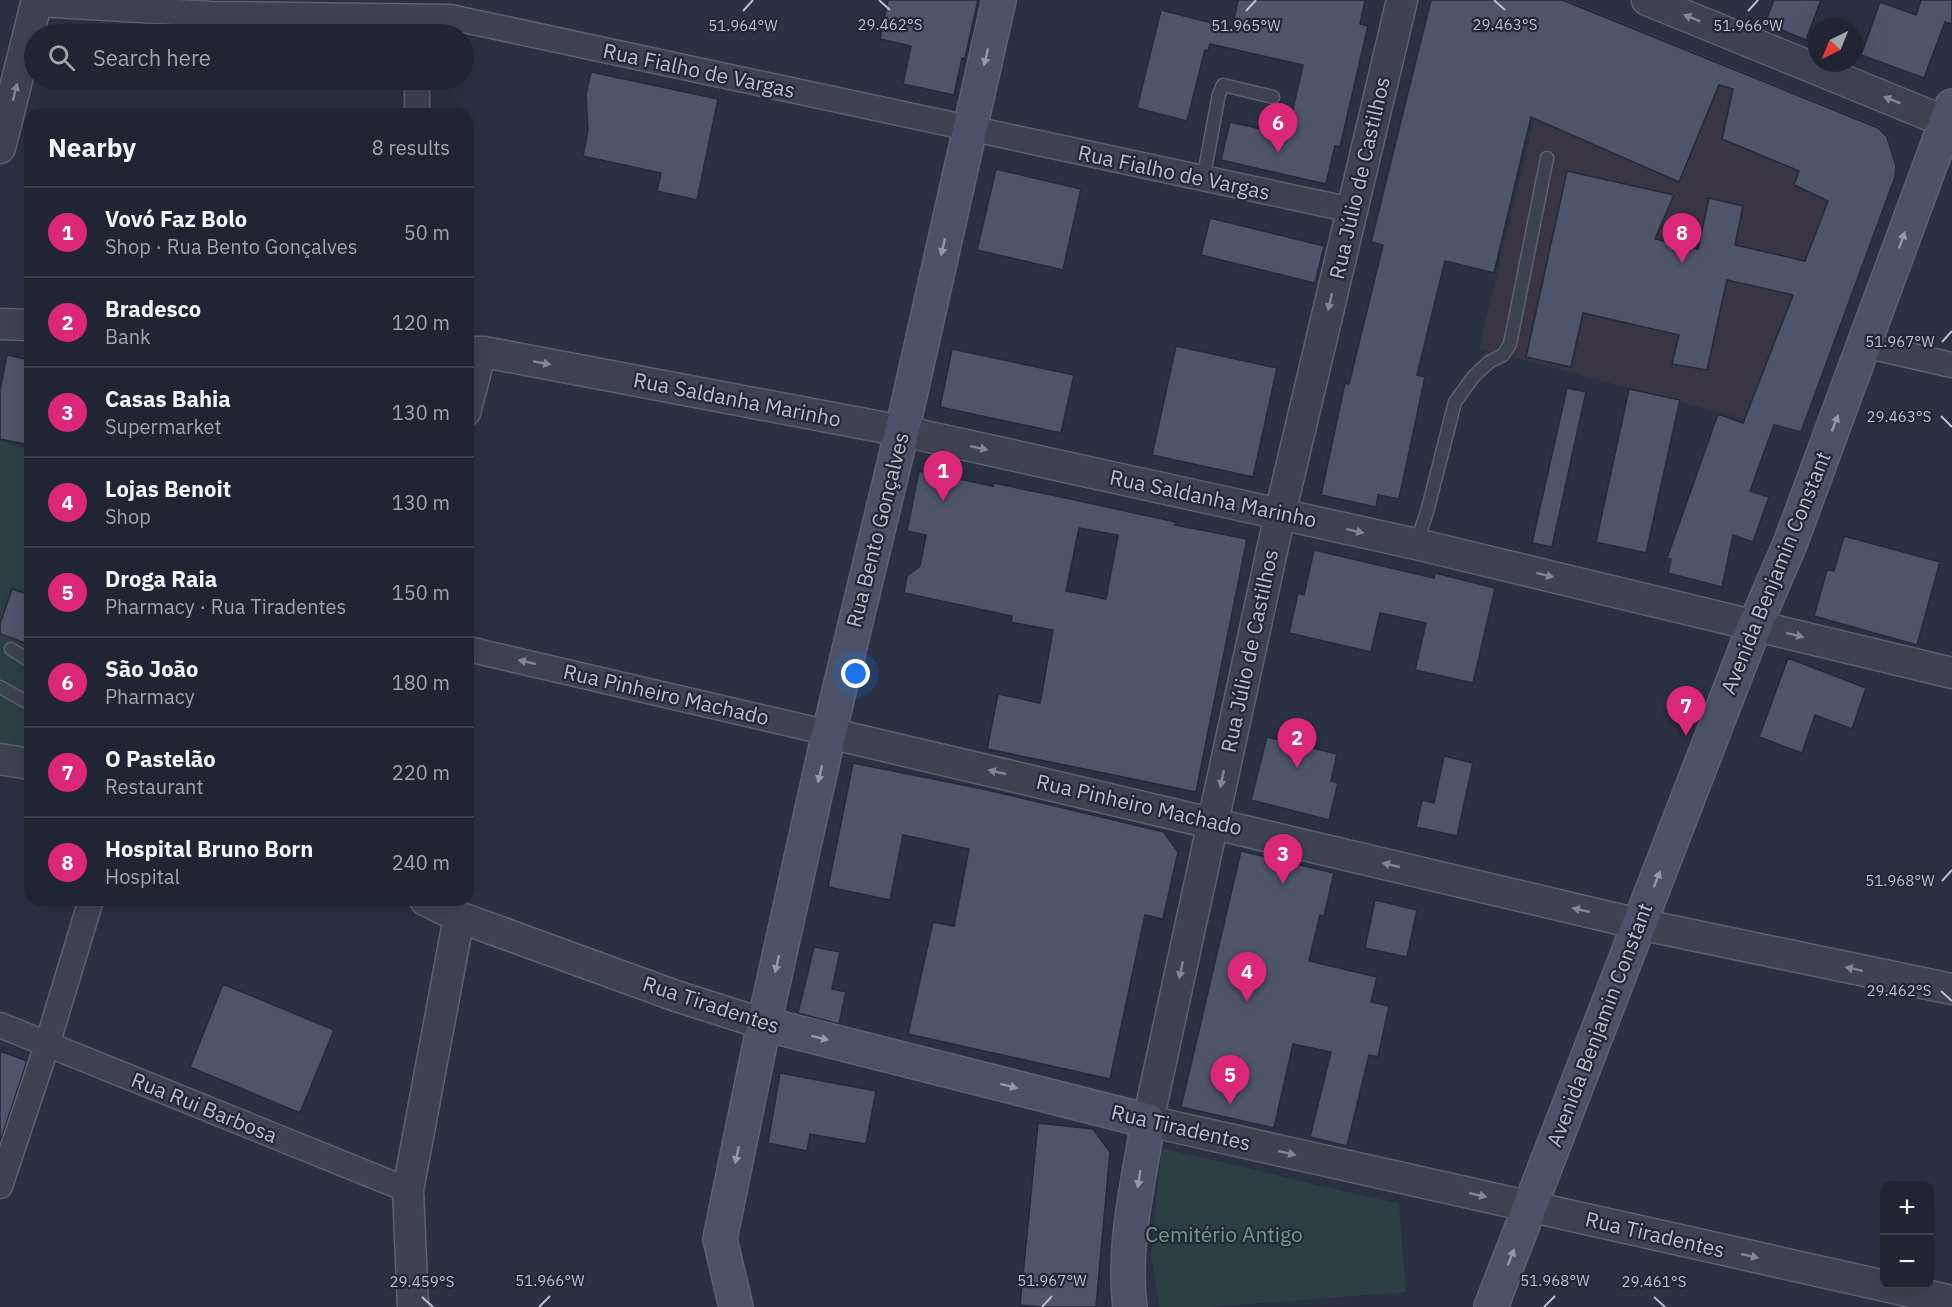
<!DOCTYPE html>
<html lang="en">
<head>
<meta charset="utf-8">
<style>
	:root { --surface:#1f2532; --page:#272d3a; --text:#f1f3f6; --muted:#a1a5ac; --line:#3c424d; --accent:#db2777 }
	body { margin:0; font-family:"IBM Plex Sans",sans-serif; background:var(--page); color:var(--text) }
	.controls { position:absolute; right:18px; bottom:18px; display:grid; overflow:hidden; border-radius:12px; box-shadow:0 6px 24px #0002 }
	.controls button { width:54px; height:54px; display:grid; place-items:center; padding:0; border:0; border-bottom:2px solid var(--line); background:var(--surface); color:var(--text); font:30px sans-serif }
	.compass { position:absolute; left:1808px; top:18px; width:54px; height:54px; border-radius:50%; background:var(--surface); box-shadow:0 6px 24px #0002; rotate:223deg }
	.you { position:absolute; left:856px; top:674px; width:21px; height:21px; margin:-15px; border:4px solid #fff; border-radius:50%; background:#1a73e8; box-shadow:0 0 0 9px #1a73e833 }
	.badge { display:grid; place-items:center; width:39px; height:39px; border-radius:50%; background:var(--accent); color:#fff; font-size:20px; font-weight:700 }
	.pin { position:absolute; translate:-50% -50px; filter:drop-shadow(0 2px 3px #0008) }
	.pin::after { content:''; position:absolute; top:32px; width:21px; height:18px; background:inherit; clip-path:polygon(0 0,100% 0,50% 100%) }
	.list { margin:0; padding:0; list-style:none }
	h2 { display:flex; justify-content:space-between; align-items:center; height:78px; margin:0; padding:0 24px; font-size:26px }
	h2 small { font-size:20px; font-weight:400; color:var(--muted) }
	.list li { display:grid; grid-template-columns:39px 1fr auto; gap:18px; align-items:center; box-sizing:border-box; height:90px; padding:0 24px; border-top:2px solid var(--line) }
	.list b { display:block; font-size:22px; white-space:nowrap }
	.list p { margin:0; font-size:20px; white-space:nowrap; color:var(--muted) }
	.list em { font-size:20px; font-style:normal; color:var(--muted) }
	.icon { flex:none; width:33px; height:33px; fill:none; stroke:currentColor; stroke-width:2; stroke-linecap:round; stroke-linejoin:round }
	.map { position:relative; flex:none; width:1952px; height:1307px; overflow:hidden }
	.search { position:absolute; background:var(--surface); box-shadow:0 6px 24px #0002; left:24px; top:24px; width:450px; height:66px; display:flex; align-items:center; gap:15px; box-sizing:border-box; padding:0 21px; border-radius:33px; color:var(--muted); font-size:22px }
	.panel { position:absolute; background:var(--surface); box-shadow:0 6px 24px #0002; left:24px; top:108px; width:450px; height:798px; border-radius:18px }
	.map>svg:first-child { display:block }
	.medical { fill:#393544 }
	.green { fill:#2c3f45 }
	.building { fill:#4e5569; stroke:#242a3a; stroke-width:1.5; fill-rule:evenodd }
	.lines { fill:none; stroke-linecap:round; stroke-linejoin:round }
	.service-casing { stroke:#5c6170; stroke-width:15 }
	.minor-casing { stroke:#5c6170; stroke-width:27 }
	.tertiary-casing { stroke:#5c6170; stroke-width:33 }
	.secondary-casing { stroke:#5c6170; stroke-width:36 }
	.service { stroke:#3e4352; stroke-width:12 }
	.minor { stroke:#3e4352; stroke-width:24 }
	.tertiary { stroke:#3e4352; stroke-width:30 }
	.secondary { stroke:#4c5265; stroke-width:33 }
	.oneway { fill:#838795 }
	.oneway2 { fill:#9499a8 }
	.ticks { fill:none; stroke:#bbbfcc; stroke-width:2 }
	.labels { text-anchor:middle; stroke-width:4.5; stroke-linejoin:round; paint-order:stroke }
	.street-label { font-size:21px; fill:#bbbfcc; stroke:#222838 }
	.park-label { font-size:21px; fill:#749b82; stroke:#222838 }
	.ticks-label { font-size:15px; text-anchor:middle; fill:#bbbfcc; stroke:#222838; stroke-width:4.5; stroke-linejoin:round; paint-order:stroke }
</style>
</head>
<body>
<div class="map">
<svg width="1952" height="1307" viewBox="0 0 1952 1307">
	<rect width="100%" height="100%" fill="#293143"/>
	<path class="medical" d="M1563 0H1568L1879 126 1889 137 1897 165 1896 177 1801 434 1479 348Z"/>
	<path class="green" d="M0 441 30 449V755L0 749Z
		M1161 1148 1399 1204 1406 1292 1212 1307H1159L1151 1255Z"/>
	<path class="building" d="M888 0H978L965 58H962L954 95 903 84 911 46 880 39Z
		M1238 0H1365L1360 24 1368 26 1340 147 1335 146 1326 184 1221 160 1230 122 1287 135 1303 65 1210 44 1208 51 1205 50 1187 121 1137 108 1161 10 1232 28Z
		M1431 0H1562L1878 128 1887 137 1896 166 1895 177 1801 432 1774 425 1750 491 1769 497 1753 542 1733 535 1722 587 1668 573 1671 559 1667 558 1718 414 1743 423 1793 295 1727 280 1707 370 1672 364 1679 335 1583 313 1571 367 1526 357 1567 171 1674 195 1655 239 1698 249 1709 198 1743 206 1735 245 1805 261 1828 201 1794 185 1799 171 1722 139 1733 89 1719 85 1679 182 1531 117 1494 273 1445 261 1417 375 1425 377 1399 499 1378 495 1376 507 1321 495 1345 383 1349 384 1383 245 1371 242Z
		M1774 0H1821L1806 40 1765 23Z
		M1921 0H1952V24L1945 22 1924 78 1861 55 1880 2 1916 15Z
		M591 72 718 99 697 200 657 191 661 173 583 156 588 130 586 94Z
		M996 169 1081 189 1063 270 977 250Z
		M1210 218 1324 246 1315 283 1201 255Z
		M1176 346 1277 368 1253 477 1152 455Z
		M952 349 1074 375 1061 433 940 407Z
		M7 355 30 360V445L0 439V390Z
		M1567 388 1586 392 1552 547 1532 543Z
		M1629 389 1680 400 1646 553 1596 542Z
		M919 471 993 486V483L1047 494 1176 522 1175 525 1247 539 1196 792 987 749 998 694 1040 703 1053 630 1011 622 1012 616 904 593 907 576 920 566 926 535 907 531ZM1079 528 1118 535 1106 599 1066 591Z
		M1844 536 1940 562 1917 645 1814 616 1827 570 1834 571Z
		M1314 550 1434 578 1435 573 1495 588 1473 683 1415 670 1426 623 1380 613 1371 652 1289 633 1298 593 1304 595Z
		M12 589 30 595V628L25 643 0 634V623Z
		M1788 658 1866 688 1852 729 1815 715 1802 753 1759 737Z
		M1267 737 1337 754 1331 781 1338 783 1329 820 1251 800Z
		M1444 756 1473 763 1457 836 1416 827 1422 800 1434 803Z
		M853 763 983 789 1164 832 1178 852 1163 919 1145 915 1110 1079 908 1034 933 922 954 926 969 849 903 835 890 900 828 887Z
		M1241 851 1334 873 1324 916 1320 915 1309 961 1377 977 1371 1002 1389 1006 1378 1057 1369 1055 1347 1146 1310 1137 1331 1052 1293 1044 1274 1128 1181 1107Z
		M1375 900 1417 910 1407 957 1365 948Z
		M814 947 840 952 832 989 846 992 839 1024 798 1013Z
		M223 984 334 1030 300 1113 190 1067Z
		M0 1051 27 1061 1 1139H0Z
		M780 1073 876 1091 866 1144 810 1134 807 1151 768 1143Z
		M1038 1123 1093 1129 1110 1152 1096 1307H1041L1020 1305Z"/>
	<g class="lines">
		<g class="service-casing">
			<path id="service" d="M1203 180 1219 94 1223 85 1273 97
				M1416 544 1427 512 1455 402 1474 376 1489 362 1503 355 1510 344 1547 158
				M11 649 30 661
				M0 687 30 704"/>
		</g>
		<g class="minor-casing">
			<path id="minor" d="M37 4 211 14 450 17 1352 210
				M417 114V80
				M1864 345 1952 365
				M468 413 484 352
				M468 649 829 733
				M0 1025 408 1190
				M0 1186 47 1045 91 900"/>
		</g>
		<g class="tertiary-casing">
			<path id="tertiary" d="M1402 0 1280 514 1148 1121 1952 1301
				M1647 0 1946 122
				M0 148 37 0
				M0 324 30 325
				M468 352H484L902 431 1239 505 1416 544 1952 673
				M829 733 1639 924 1952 989
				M0 759 30 764
				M425 900 459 917 676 996 764 1024
				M413 1307 408 1190 459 917"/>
		</g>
		<g class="secondary-casing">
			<path id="secondary" d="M764 1024 1148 1121C1139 1181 1122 1246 1130 1307
				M736 1307 720 1239 764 1024 829 733 902 431 999 0
				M1491 1307 1755 625 1790 544 1952 106"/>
		</g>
		<use href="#service" class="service"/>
		<use href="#minor" class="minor"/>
		<use href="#tertiary" class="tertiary"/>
		<use href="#secondary" class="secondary"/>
	</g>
	<defs><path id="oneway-solid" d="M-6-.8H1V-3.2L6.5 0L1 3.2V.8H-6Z" transform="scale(1.5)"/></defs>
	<g class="oneway">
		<use href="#oneway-solid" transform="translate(1692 18) rotate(-158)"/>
		<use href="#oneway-solid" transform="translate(15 92) rotate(-76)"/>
		<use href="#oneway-solid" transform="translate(1892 100) rotate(-158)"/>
		<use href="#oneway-solid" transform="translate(1330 302) rotate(103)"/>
		<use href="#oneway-solid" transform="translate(542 363) rotate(11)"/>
		<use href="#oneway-solid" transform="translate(979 448) rotate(12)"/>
		<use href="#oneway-solid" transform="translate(1355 531) rotate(12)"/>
		<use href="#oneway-solid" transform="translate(1545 575) rotate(14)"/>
		<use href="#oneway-solid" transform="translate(1795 635) rotate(14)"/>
		<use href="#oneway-solid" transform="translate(527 662) rotate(-167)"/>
		<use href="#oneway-solid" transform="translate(997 772) rotate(-167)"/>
		<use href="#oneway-solid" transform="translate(1222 779) rotate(102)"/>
		<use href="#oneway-solid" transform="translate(1391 865) rotate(-167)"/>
		<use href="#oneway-solid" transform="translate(1581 910) rotate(-167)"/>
		<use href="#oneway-solid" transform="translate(1854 969) rotate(-168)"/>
		<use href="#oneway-solid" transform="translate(1181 970) rotate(102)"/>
		<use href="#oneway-solid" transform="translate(1287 1153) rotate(13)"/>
		<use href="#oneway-solid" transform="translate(1478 1195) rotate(13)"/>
		<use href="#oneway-solid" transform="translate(1750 1256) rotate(13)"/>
	</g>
	<g class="oneway2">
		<use href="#oneway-solid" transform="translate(986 57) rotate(103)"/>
		<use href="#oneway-solid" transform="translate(1902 240) rotate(-70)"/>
		<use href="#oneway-solid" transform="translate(943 247) rotate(103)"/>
		<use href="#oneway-solid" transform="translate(1835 423) rotate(-69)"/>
		<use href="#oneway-solid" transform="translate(820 774) rotate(103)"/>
		<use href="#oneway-solid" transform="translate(1657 879) rotate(-69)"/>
		<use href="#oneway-solid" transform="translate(777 964) rotate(103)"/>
		<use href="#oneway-solid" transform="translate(820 1038) rotate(14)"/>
		<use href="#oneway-solid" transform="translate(1009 1086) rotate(14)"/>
		<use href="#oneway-solid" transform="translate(737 1155) rotate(102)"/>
		<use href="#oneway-solid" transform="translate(1139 1179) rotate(99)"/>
		<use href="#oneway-solid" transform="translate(1511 1257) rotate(-69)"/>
	</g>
	<path class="ticks" d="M879 0 890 10M1494 0 1505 10M743 11 753 0M1246 11 1256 0M1748 11 1758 0M1942 342 1952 331M1941 416 1952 427M1942 881 1952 870M1941 991 1952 1001M422 1297 433 1307M1654 1297 1665 1307M539 1307 550 1296M1042 1307 1052 1296M1544 1307 1555 1296"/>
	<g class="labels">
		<g class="street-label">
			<text transform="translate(699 71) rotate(12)" y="7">Rua Fialho de Vargas</text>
			<text transform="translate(1174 173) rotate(12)" y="7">Rua Fialho de Vargas</text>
			<text transform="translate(1360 178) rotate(-77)" y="7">Rua Júlio de Castilhos</text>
			<text transform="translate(737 400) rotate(11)" y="7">Rua Saldanha Marinho</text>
			<text transform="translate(1213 499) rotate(12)" y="7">Rua Saldanha Marinho</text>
			<text transform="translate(878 530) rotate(-76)" y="7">Rua Bento Gonçalves</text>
			<text transform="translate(1776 573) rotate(-68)" y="7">Avenida Benjamin Constant</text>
			<text transform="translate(1250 651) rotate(-78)" y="7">Rua Júlio de Castilhos</text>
			<text transform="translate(666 695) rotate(13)" y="7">Rua Pinheiro Machado</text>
			<text transform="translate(1139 805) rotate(13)" y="7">Rua Pinheiro Machado</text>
			<text transform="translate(711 1005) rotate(18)" y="7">Rua Tiradentes</text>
			<text transform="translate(1600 1025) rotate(-69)" y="7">Avenida Benjamin Constant</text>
			<text transform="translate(204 1108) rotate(22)" y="7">Rua Rui Barbosa</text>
			<text transform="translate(1181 1128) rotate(13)" y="7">Rua Tiradentes</text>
			<text transform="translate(1655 1235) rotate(13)" y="7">Rua Tiradentes</text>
		</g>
		<g class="park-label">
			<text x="1224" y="1242">Cemitério Antigo</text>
		</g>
	</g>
	<g class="ticks-label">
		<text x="890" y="30">29.462°S</text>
		<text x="1505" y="30">29.463°S</text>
		<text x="743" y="31">51.964°W</text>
		<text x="1246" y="31">51.965°W</text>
		<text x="1748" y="31">51.966°W</text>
		<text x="1900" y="347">51.967°W</text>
		<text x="1899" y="422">29.463°S</text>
		<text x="1900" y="886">51.968°W</text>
		<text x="1899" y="996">29.462°S</text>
		<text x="550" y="1286">51.966°W</text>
		<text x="1052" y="1286">51.967°W</text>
		<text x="1555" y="1286">51.968°W</text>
		<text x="422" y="1287">29.459°S</text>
		<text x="1654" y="1287">29.461°S</text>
	</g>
</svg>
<div class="controls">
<button>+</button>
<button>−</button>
</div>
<svg class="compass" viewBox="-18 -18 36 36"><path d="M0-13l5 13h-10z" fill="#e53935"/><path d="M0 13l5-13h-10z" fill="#a1a5ac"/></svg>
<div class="you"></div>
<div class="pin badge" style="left:943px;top:501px">1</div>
<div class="pin badge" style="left:1297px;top:768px">2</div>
<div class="pin badge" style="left:1283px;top:884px">3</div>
<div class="pin badge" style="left:1247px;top:1002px">4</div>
<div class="pin badge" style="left:1230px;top:1105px">5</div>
<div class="pin badge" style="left:1278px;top:153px">6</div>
<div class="pin badge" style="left:1686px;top:736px">7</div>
<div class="pin badge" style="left:1682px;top:263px">8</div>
<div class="search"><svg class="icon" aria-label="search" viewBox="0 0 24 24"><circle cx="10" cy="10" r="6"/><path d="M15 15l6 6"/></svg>Search here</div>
<section class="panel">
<h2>Nearby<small>8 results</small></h2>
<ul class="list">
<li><span class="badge">1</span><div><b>Vovó Faz Bolo</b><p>Shop · Rua Bento Gonçalves</p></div><em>50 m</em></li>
<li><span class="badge">2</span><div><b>Bradesco</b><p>Bank</p></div><em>120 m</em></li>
<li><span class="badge">3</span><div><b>Casas Bahia</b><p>Supermarket</p></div><em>130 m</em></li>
<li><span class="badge">4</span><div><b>Lojas Benoit</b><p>Shop</p></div><em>130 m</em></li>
<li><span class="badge">5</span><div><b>Droga Raia</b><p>Pharmacy · Rua Tiradentes</p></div><em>150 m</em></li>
<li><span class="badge">6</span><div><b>São João</b><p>Pharmacy</p></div><em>180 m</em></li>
<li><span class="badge">7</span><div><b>O Pastelão</b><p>Restaurant</p></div><em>220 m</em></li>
<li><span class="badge">8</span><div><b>Hospital Bruno Born</b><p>Hospital</p></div><em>240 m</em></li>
</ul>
</section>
</div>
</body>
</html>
